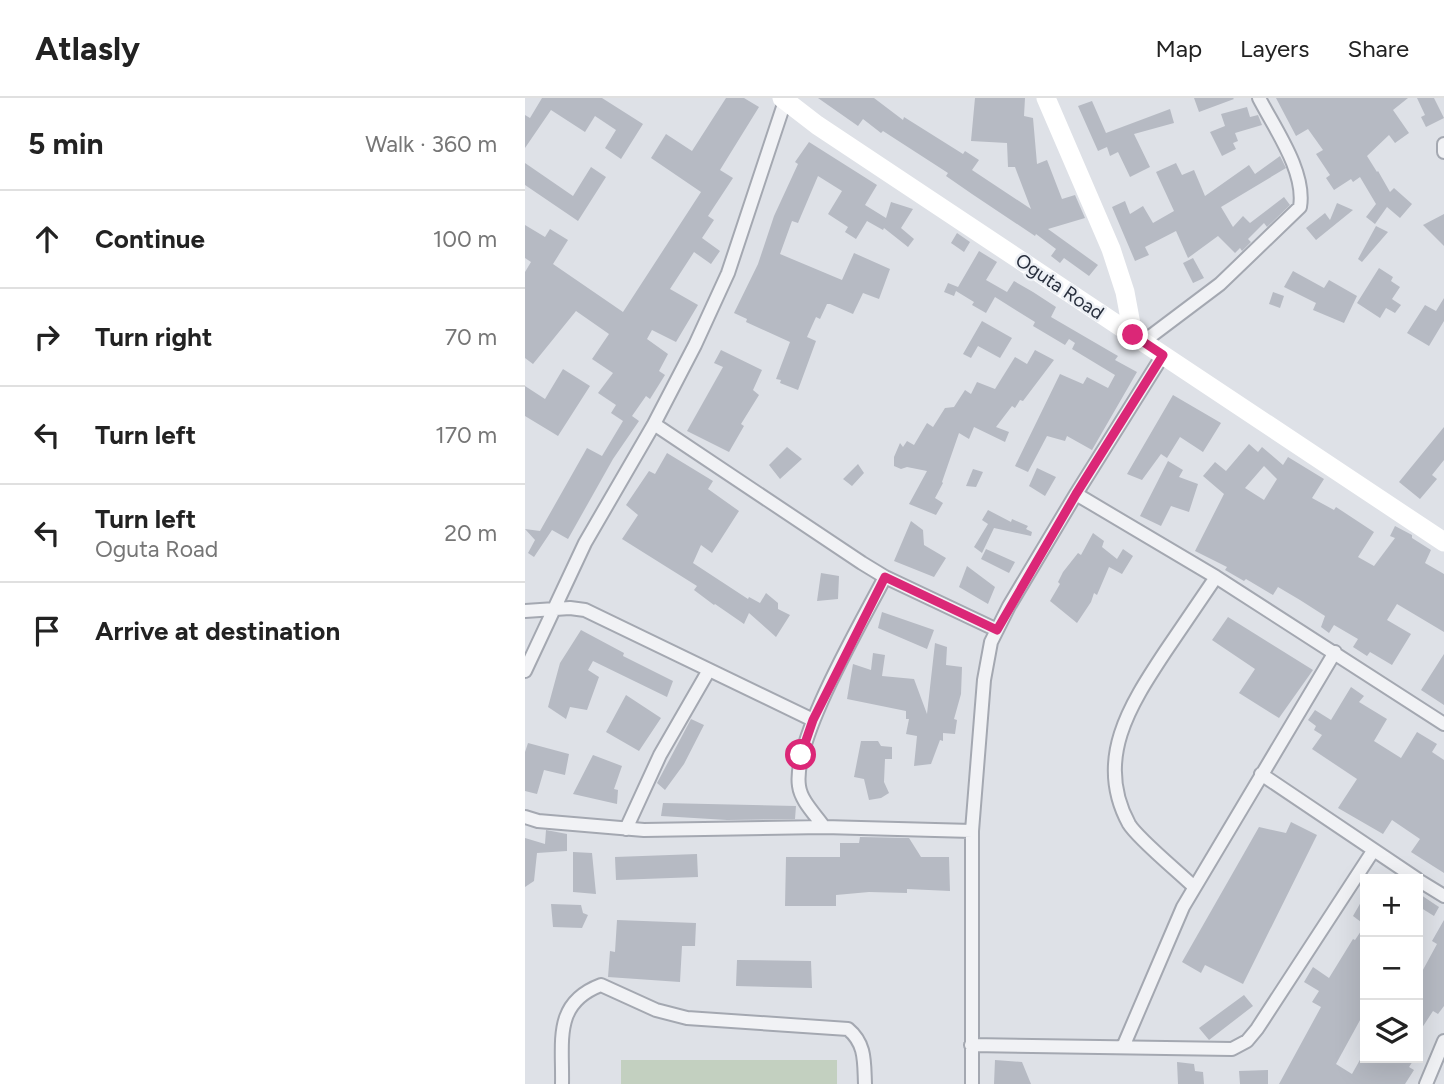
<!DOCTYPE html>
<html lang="en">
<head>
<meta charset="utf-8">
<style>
	:root { --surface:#fff; --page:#f6f6f6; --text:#222; --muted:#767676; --line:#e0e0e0 }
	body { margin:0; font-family:Figtree,sans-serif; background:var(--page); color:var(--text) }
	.controls { position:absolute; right:21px; bottom:21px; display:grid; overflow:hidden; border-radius:0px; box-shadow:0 7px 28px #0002 }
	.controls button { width:63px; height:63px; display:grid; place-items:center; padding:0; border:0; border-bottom:2px solid var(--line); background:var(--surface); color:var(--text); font:35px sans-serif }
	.stop { position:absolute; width:21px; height:21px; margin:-16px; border:5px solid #db2777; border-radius:50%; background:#fff }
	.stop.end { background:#db2777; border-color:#fff; box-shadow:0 2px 7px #0008 }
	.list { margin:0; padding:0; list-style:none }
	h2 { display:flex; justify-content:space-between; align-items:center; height:91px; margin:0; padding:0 28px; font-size:30px }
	h2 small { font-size:23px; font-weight:400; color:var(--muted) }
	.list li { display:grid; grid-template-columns:46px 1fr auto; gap:21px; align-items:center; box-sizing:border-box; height:98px; padding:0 28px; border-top:2px solid var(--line) }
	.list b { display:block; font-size:26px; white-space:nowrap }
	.list p { margin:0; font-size:23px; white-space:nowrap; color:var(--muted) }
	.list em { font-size:23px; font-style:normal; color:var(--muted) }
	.icon { flex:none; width:38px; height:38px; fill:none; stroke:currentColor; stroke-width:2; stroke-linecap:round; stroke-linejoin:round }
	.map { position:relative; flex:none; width:919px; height:986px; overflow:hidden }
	header { display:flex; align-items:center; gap:42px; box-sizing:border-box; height:98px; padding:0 35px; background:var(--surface); border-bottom:2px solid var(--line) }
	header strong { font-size:33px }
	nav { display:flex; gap:38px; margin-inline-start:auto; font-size:24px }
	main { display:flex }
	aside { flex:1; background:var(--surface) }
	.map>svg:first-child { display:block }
	.green { fill:#c3d0c0 }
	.building { fill:#b6bac3; fill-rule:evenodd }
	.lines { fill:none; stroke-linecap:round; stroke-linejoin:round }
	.street-casing { stroke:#a4a8b1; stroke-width:16 }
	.street { stroke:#f1f2f5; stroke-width:12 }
	.secondary { stroke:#fff; stroke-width:19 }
	.route { stroke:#db2777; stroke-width:9 }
	.labels { text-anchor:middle; stroke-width:5; stroke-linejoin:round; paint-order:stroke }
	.street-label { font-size:19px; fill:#282f3d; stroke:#edf0f5 }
</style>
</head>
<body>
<header>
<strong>Atlasly</strong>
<nav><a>Map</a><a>Layers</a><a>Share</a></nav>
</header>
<main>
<aside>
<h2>5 min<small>Walk · 360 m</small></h2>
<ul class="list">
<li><svg class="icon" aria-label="ahead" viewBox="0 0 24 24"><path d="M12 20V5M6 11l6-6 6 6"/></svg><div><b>Continue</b></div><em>100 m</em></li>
<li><svg class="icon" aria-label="right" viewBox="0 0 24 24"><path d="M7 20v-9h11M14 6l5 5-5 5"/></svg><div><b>Turn right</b></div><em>70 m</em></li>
<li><svg class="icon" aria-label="left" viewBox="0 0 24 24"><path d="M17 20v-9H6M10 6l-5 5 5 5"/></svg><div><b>Turn left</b></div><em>170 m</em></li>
<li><svg class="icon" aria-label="left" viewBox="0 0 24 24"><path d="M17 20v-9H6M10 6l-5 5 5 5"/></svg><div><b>Turn left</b><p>Oguta Road</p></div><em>20 m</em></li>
<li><svg class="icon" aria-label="arrive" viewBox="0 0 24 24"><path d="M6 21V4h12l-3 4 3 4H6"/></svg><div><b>Arrive at destination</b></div></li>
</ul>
</aside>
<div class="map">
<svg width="919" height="986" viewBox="0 0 919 986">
	<rect width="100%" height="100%" fill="#dee1e7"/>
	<path class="green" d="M96 962H312V986H96Z"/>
	<path class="building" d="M17 0H77L118 26 96 61 80 50 91 32 70 18 60 34 26 12 0 50V17L5 20Z
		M201 0H219L234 9 195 72 208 80 183 118 189 122 177 140 195 153 186 166 169 154 145 191 173 207 151 244 127 232 122 241 143 256 134 273 140 277 125 301 121 298 107 318 114 323 88 361 43 441 27 432 9 459 3 455 10 442 0 431 15 433 62 350 77 358 98 323 86 315 91 307 73 295 88 275 67 261 84 236 51 213 8 266 0 260V174L6 164 0 160V127L20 139 25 131 43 142 28 166 98 214 176 94 126 60 141 36 167 53Z
		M293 0H349L378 22 379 19 438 56 440 53 454 62 447 72 506 111 490 69H483L482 45 446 43 450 0H500L499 18 508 20 512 66 522 62 537 101 550 97 560 120 523 131 573 167 564 178 539 160 535 165 526 158 531 151 511 136 510 138 447 96 421 78 423 75 358 33 356 35 338 21 333 28Z
		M669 0H708L709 1 674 14Z
		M751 0H883L868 12 884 35 870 45 864 37 842 58 852 74 853 73 865 94 869 90 887 106 875 120 862 109 850 126 841 119 851 106 835 79 828 84 826 81 809 92 801 80 805 77 791 56 798 52 783 31 771 38Z
		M892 0H909L919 20 901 29 896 19 900 17Z
		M567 3 581 35 645 11 649 25 609 36 625 69 605 79 593 54 585 58 582 49 573 53 553 8Z
		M722 9 725 19 733 17 737 27 710 35 713 43 708 45 711 51 697 58 685 34 700 28 696 16Z
		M284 44 352 87 340 107 361 120 366 104 388 111 376 130 389 141 383 149 359 130 358 132 342 123 331 141 320 134 323 129 303 116 317 93 293 78 273 125 267 123 255 156 317 182 329 155 365 171 354 201 338 195 328 216 305 206H302L295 221 291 219 282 239 291 243 273 292 255 285 256 282 251 281 265 244 221 224 222 221 209 215 233 166 249 118 273 66 270 64Z
		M755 58 761 70 696 109 708 129 718 118 725 125 759 99 765 107 742 129 739 125 723 141 726 144 717 153 715 150 710 155 693 138 663 160 651 133 620 149 624 157 610 163 587 109 600 103 605 116 618 108 628 125 649 113 631 74 651 65 657 77 669 72 680 98 724 67 730 76Z
		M0 65 48 98 66 69 81 79 53 123 0 87Z
		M812 105 828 112 791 142 781 130 800 115 805 122Z
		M919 116V148L898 127Z
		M851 128 863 134 837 164 833 161Z
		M432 135 445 144 439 154 426 145Z
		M454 153 472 164 461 182 482 194 489 183 508 194 531 209 526 219 593 258 590 262 612 274 567 352 542 338 540 343 522 338 503 374 490 368 535 276 558 286 562 279 583 290 590 277 547 251 550 245 544 241 540 247 508 228 510 224 470 199 461 215 447 207 449 204 431 193 429 198 419 194 423 185 433 189Z
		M668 160 679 180 668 185 658 165Z
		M854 170 868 179 866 183 875 189 867 201 876 207 870 215 861 210 855 220 832 205Z
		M768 173 799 190 804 182 832 198 819 225 788 212 791 205 759 189Z
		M748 194 759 198 755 210 744 206Z
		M919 200V223L904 248 882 235 900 207 911 213Z
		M457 223 487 240 475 260 453 248 446 260 438 256Z
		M196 252 237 272 228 292 234 297 216 326 219 328 204 354 162 333 198 269 189 265Z
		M510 252 529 262 498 303 495 302 490 310 487 308 471 329 484 334 480 344 449 329 444 341 434 335 417 384 418 385 410 400 418 405 411 417 384 406 402 373 382 369 376 371 369 368V359L375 345 378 349 382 343 389 347 402 325 408 329 420 310 429 309 440 292 446 296 452 284 470 291 490 259 502 266Z
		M38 271 65 288 33 338 0 318V288L20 301Z
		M648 297 696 325 678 354 655 339 642 360 636 356 617 382 602 376Z
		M919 329V362L907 377 912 381 895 401 874 384Z
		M724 346 733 354 737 349 758 367 763 359 799 381 787 400 809 412 811 409 849 434 833 459 849 468 870 440 865 438 870 428 887 437V440L906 452 900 465 919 476V534L872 506 862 522 886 536 867 567 845 554 842 558 828 549 833 541 809 527 804 535 796 529 800 518 775 502 753 489 748 497 721 481 719 483 700 472 702 469 670 453 699 396 678 378 690 364 701 373ZM739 368 752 381 739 402 720 390Z
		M262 349 277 361 255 381 244 367Z
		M142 355 188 383 183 391 214 413 187 455 176 447 168 465 223 501 224 499 235 505 241 495 253 505V511L265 517 251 539 224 515 219 526 190 506 189 507 169 492 172 488 97 441 113 417 101 407 124 373 130 376Z
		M643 363 658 372 654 379 673 386 664 414 646 408 636 428 615 418Z
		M333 366 339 375 327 388 318 381Z
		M512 370 531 379 520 398 504 388Z
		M448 371 458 374 451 389 441 388Z
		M463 412 486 424 487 421 503 428 501 431 507 434 506 438 469 430 457 455 449 449 463 426 457 422Z
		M386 423 398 432 399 447 421 460 409 479 369 463Z
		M568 435 579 443 577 449 592 461 598 451 608 458 597 476 584 469 572 497 569 495 566 504 552 525 525 503 535 486 533 484 538 474 553 455 556 457Z
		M461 451 490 464 484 475 456 461Z
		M442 468 470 489 463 506 434 489Z
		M296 475 314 478 313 501 292 503Z
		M357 514 409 532 402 551 353 530Z
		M703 519 788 572 754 620 714 595 730 571 687 542Z
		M56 532 99 555 98 558 148 583 142 599 68 563 63 572 74 579 62 612 45 609 41 621 23 609 35 565Z
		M410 545 422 549 421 567 437 569 436 596 429 621 432 622 430 636 418 635V643L415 642 406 666 389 668 392 638 381 636 384 621H381V613L322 601 328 566 346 572 348 555 360 557 357 578 389 581 402 616Z
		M919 556V607L896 592Z
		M826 589 839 598 834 604 862 621 849 643 876 660 892 634 912 646 907 654 919 662V775L886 754 895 741 867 722 858 736 813 710 832 681 787 651 797 637 789 632 791 628 783 622 790 612 806 622Z
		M101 597 136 620 114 653 81 634Z
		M166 621 179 627 159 666 140 692 132 685Z
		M336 643H353L356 648 367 649V661H360L359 684 364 695 356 700 344 702 339 681 329 679Z
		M3 645 44 656 40 677 19 672 12 696 0 693V654Z
		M68 657 97 668 89 691 93 692 92 706 48 696Z
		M138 705 271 708 270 721 202 722 136 718Z
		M766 724 792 737 718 886 680 867 676 875 657 864 734 729 761 735Z
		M21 732 42 736V753L12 755 9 783 0 789V740L20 746Z
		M335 739 384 740 396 759H424L425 793 382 791V795L344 794 311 797V808H260L261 759H315V745H334Z
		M48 754 67 755 71 796 48 794Z
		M172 756 173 779 91 782 90 759Z
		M893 795 914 809 909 818 893 808Z
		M840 797V913L811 966 827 976 836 960H890L884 969 889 972 880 986H754L796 909 787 904 794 893 779 884 788 869 804 880 828 841 830 842 840 827 828 818Z
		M26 806 56 807 58 815 63 817 57 830 28 829Z
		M92 822 171 825 170 848H157L155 884 83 879 85 853 90 854Z
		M919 822V908L913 916 908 913 893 936V881L912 846 907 843Z
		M212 862 286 863 287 890 211 888Z
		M719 897 728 908 684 942 674 930Z
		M470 962 497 964 506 986H469Z
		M652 964 669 966 670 973 678 974 679 986H653Z
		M743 972V986H715L714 973Z"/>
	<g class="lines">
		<g class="street-casing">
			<path id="street" d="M919 46V54
				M618 244 695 186 775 109C781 74 750 31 734 0
				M129 326 337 465 360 479 472 532
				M551 396 691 479 919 626
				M0 513 45 510 60 512 288 622
				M0 573 60 445 129 326 170 247 203 175 261 0
				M736 676 892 781
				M0 719 13 723 119 732 299 729 447 733
				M299 729C290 716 276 703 274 688 267 642 337 524 360 479
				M101 731 135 657 184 572
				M893 782 919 798
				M669 789C655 775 613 741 604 726 569 662 605 607 640 554 657 529 674 504 691 479
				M446 947 707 951 722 943 732 931 848 753
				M598 949 658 809 810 554
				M37 986C38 943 28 905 76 887L131 912 162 920 323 931C341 946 339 964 340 986
				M447 986V733L459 582 466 544 484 508 551 396 638 257
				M901 986 919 943"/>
		</g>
		<use href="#street" class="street"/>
		<path class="secondary" d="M257 0 292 27 919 444
			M521 0 586 151 600 194 608 237"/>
	</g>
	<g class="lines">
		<path class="route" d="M276 657 288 622 360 479 472 532 551 396 638 257 608 237"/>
	</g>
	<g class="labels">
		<g class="street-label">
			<text transform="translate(535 188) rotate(34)" y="7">Oguta Road</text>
		</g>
	</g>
</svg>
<div class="controls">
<button>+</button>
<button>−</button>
<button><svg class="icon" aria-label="layers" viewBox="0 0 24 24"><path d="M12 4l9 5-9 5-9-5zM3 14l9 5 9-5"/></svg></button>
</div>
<div class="stop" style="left:276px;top:657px"></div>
<div class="stop end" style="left:608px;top:237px"></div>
</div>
</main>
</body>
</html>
